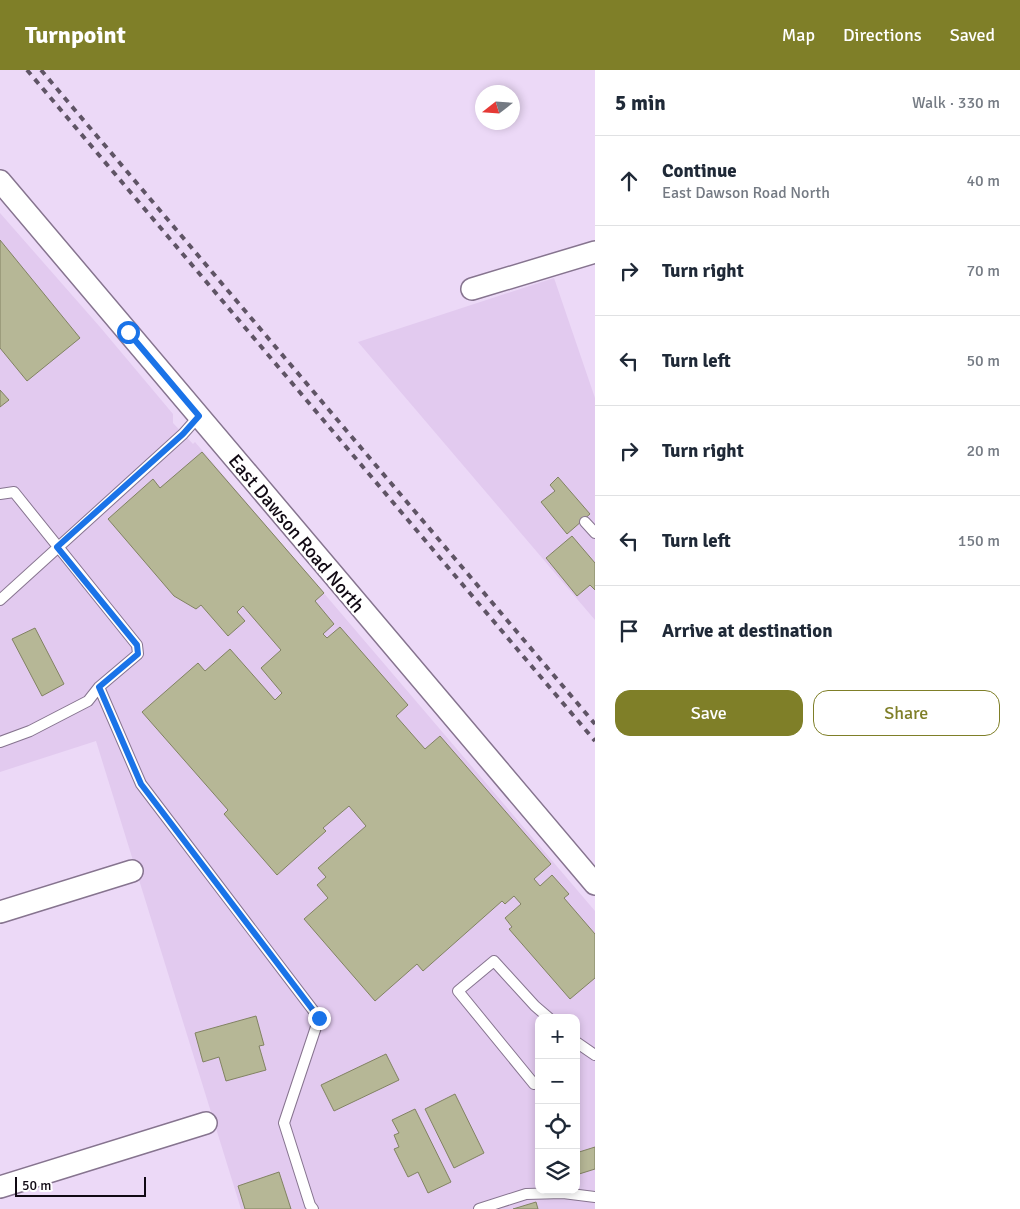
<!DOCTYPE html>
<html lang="en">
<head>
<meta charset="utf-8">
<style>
	:root { --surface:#fff; --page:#f6f6f7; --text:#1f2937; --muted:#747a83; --line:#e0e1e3; --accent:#7f7f28 }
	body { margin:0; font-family:Signika,sans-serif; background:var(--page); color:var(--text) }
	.controls { position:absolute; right:15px; bottom:15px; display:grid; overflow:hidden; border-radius:10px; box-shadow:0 2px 8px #0003 }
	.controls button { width:45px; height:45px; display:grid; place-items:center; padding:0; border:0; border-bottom:1px solid var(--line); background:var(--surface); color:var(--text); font:25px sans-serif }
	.compass { position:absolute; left:475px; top:15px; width:45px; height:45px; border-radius:50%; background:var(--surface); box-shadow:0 2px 8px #0003; rotate:253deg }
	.scale { position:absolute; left:15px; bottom:12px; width:131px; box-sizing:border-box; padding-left:5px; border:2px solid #100913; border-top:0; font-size:14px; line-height:18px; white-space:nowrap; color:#100913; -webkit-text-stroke:4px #fff; paint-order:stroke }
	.stop { position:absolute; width:15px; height:15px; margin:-11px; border:4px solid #1a73e8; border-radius:50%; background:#fff }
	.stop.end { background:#1a73e8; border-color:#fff; box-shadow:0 1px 5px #0008 }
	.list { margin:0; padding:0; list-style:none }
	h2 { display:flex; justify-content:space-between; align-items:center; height:65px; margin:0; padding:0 20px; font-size:21px }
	h2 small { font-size:16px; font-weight:400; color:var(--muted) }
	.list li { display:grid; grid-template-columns:32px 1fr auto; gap:15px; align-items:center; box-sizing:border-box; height:90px; padding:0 20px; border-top:1px solid var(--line) }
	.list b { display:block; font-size:19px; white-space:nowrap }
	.list p { margin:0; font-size:16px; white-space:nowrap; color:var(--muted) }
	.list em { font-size:16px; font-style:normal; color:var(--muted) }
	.actions { display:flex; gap:10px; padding:15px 20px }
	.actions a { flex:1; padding:11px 0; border:1px solid var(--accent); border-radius:15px; text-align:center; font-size:18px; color:var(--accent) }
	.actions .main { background:var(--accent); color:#fff }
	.icon { flex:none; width:28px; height:28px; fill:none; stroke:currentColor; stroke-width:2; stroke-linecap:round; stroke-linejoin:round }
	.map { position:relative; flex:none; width:595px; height:1139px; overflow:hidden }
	header { display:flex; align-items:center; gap:30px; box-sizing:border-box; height:70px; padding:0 25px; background:var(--accent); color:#fff }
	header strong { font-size:24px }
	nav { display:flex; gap:28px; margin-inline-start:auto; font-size:18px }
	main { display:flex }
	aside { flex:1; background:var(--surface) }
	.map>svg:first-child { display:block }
	.built { fill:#e2caef; fill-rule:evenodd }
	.building { fill:#b6b796; stroke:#818262 }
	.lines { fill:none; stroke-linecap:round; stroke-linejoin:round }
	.lane-casing { stroke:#86748f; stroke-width:12 }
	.street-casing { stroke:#86748f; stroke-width:24 }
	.lane { stroke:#fff; stroke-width:10 }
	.street { stroke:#fff; stroke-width:21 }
	.rail { stroke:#5f5465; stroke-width:4; stroke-dasharray:6 6; stroke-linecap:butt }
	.route { stroke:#1a73e8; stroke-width:6 }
	.labels { text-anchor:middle; stroke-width:5; stroke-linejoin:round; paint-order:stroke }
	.street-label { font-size:19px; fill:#100913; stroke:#fff }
</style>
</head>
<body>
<header>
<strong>Turnpoint</strong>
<nav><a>Map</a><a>Directions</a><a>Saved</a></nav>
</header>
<main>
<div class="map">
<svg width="595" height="1139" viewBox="0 0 595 1139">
	<rect width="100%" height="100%" fill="#ecd9f7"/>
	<path class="built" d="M0 143 100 257 173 344V353L193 374 195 372 595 841V1139H241L96 671 0 702ZM539 948H576V1120H539Z
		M554 208 595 328V550L358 272Z"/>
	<path class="building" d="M0 170 80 268 27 311 0 278Z
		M0 320 9 330 0 337Z
		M202 382 324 523 315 531 334 554 323 564 327 568 340 557 408 635 396 646 425 679 440 666 551 794 534 809 540 816 552 805 569 824 564 828 595 864V908L570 929 509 859 512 857 505 848 521 834 514 826 505 834 502 831 423 901 417 894 375 931 304 849 328 828 317 815 326 807 318 798 366 756 349 736 323 758 326 761 277 805 224 744 228 740 142 642 198 593 205 601 230 579 275 630 282 623 261 598 281 580 243 536 237 542 245 551 228 566 201 535 196 539 174 526 108 449 153 409 160 418Z
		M558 407 590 444 567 464 541 432 555 421 550 415Z
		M572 466 595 493V520L590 515 577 526 546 488Z
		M35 558 64 614 42 626 12 569Z
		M256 946 264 975 259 976 266 1000 226 1011 219 987 203 992 195 963Z
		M386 984 399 1010 334 1041 321 1015Z
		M455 1024 484 1083 454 1098 425 1039Z
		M415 1039 451 1112 428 1123 418 1102 408 1107 394 1079 399 1077 394 1065 399 1063 392 1050Z
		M595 1077V1099L576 1105V1083Z
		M279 1102 291 1139H245L238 1116Z
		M536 1132 538 1139H513Z"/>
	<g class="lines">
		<g class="lane-casing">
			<path id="lane" d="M0 424 14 422 137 575 138 584 99 617 88 631 30 661 0 672
				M585 452 595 463
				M0 530 183 364 199 346
				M99 617 141 714 319 948 284 1053 310 1135 313 1139
				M576 972 595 985
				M539 1010 534 1014 458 921 494 891 535 936 549 948
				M479 1139 526 1124 563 1123 595 1127"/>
		</g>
		<g class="street-casing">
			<path id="street" d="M0 111 595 814
				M472 219 595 182
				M0 842 132 801
				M0 1117 206 1053"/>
		</g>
		<use href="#lane" class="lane"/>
		<use href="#street" class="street"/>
		<path class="rail" d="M27 0 595 671
			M41 0 595 654"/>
	</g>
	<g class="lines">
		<path class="route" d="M128 262 199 346 183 364 57 477 137 575 138 584 99 617 141 714 319 948"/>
	</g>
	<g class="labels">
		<g class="street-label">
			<text transform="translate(297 463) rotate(50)" y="7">East Dawson Road North</text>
		</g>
	</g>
</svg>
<div class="controls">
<button>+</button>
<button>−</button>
<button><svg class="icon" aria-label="locate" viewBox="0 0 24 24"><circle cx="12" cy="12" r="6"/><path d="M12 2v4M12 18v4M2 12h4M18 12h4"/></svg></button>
<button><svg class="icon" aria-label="layers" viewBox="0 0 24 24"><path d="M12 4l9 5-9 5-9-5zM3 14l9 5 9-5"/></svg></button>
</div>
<svg class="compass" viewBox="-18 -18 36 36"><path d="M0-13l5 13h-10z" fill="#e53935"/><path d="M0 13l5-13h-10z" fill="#747a83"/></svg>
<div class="scale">50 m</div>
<div class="stop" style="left:128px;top:262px"></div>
<div class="stop end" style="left:319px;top:948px"></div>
</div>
<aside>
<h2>5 min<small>Walk · 330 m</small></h2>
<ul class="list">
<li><svg class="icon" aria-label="ahead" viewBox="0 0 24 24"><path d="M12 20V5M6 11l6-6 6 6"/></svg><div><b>Continue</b><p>East Dawson Road North</p></div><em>40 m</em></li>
<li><svg class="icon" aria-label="right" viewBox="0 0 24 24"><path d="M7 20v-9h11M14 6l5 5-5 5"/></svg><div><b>Turn right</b></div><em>70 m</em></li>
<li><svg class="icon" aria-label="left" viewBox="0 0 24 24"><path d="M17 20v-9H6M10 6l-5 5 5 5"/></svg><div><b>Turn left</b></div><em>50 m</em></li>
<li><svg class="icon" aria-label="right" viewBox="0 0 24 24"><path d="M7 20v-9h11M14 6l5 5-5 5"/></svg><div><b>Turn right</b></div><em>20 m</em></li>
<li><svg class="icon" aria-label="left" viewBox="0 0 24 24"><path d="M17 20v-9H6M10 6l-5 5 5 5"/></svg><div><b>Turn left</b></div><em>150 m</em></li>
<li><svg class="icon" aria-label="arrive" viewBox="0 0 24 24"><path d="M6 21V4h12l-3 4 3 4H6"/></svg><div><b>Arrive at destination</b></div></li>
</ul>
<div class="actions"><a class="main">Save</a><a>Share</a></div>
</aside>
</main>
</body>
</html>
